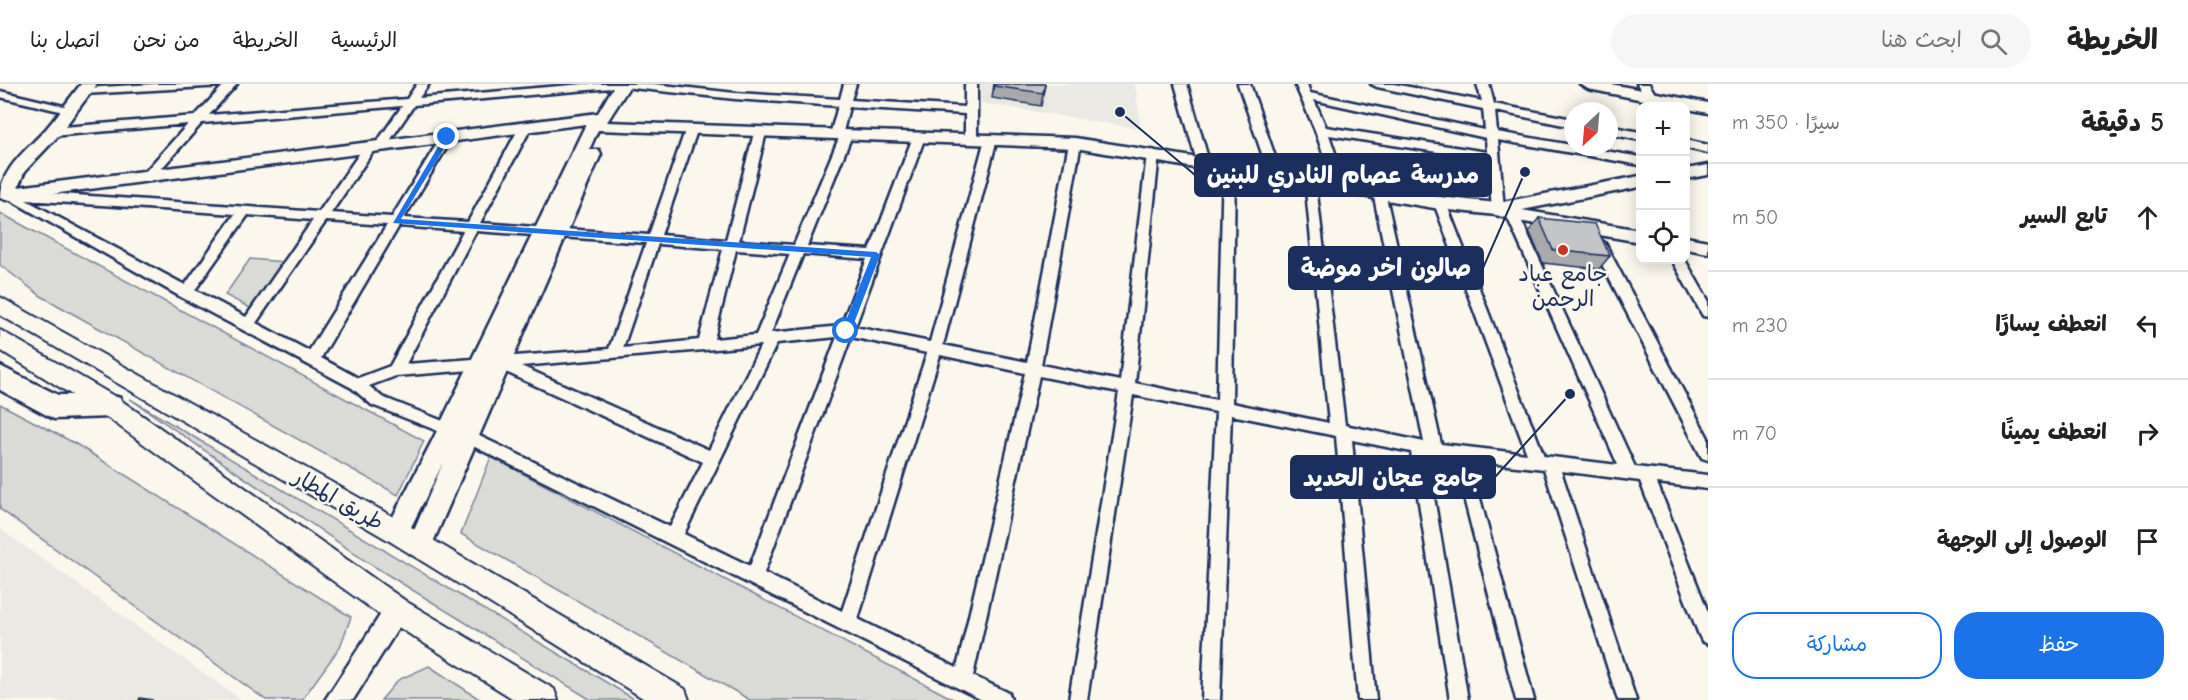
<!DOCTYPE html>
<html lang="ar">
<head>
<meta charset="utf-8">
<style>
	:root { --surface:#fff; --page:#f6f6f6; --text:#222; --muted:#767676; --line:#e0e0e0; --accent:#1a73e8 }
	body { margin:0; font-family:"Comic Neue","Playpen Sans Arabic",sans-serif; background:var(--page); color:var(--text); direction:rtl }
	.controls { position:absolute; right:18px; top:18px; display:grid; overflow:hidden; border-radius:12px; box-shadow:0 3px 15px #0003 }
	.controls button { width:54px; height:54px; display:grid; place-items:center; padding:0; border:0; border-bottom:2px solid var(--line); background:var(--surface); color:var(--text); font:30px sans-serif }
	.compass { position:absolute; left:1564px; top:18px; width:54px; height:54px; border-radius:50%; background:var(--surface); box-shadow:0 3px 15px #0003; rotate:206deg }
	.stop { position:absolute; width:18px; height:18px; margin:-14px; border:4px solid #1a73e8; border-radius:50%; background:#fff }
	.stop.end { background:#1a73e8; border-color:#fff; box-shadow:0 2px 6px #0008 }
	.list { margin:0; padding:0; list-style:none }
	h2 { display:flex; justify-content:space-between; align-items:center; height:78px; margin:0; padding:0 24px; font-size:26px }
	h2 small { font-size:20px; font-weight:400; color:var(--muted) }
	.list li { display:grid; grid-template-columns:39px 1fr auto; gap:18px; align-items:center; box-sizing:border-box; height:108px; padding:0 24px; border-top:2px solid var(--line) }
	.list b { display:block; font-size:22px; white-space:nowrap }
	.list em { font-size:20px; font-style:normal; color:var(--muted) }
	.actions { display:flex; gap:12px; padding:18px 24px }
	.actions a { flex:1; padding:14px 0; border:2px solid var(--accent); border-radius:24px; text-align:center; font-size:21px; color:var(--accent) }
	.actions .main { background:var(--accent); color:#fff }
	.icon { flex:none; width:33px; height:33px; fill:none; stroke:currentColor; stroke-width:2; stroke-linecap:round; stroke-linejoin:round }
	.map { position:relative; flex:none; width:1708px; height:616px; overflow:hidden; direction:ltr }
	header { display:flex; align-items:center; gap:36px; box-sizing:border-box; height:84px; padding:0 30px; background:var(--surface); border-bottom:2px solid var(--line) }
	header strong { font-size:28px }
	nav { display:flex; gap:33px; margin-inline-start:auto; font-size:21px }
	.search { width:420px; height:54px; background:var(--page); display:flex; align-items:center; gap:15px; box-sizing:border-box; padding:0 21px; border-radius:33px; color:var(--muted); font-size:22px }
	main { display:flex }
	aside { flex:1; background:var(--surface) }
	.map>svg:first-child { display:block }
	.built { fill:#eae8e2 }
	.green { fill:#dadad7; stroke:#7a849a; stroke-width:1.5 }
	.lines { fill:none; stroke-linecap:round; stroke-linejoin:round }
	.street-casing { stroke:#1b2f5e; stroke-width:5 }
	.secondary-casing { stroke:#1b2f5e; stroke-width:5 }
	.primary-casing { stroke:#1b2f5e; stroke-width:4 }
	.highway-casing { stroke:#1b2f5e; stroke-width:5 }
	.street { fill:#fbf7ec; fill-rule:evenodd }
	.secondary { fill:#fbf7ec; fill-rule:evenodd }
	.primary { fill:#fbf7ec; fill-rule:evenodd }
	.highway { fill:#fbf7ec; fill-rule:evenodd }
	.wall { fill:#a8a9ad; stroke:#1b2f5e; stroke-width:1.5 }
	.building { fill:#c3c5c9; stroke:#1b2f5e; stroke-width:1.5 }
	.route { fill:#1a73e8 }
	.poi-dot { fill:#c8321e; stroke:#fbf7ec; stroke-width:2 }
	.labels { text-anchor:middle; stroke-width:5; stroke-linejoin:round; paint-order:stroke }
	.poi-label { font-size:22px; fill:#1b2f5e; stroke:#fbf7ec }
	.street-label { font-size:22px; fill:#1b2f5e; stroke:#fbf7ec }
	.leader { fill:none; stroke:#1b2f5e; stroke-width:2 }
	.callout-dot { fill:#1b2f5e; stroke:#fbf7ec; stroke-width:2 }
	.callout { fill:#1b2f5e; stroke:#1b2f5e; stroke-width:2 }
	.callout-label { font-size:24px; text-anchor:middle; font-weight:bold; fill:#fff }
</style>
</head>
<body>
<header>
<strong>الخريطة</strong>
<div class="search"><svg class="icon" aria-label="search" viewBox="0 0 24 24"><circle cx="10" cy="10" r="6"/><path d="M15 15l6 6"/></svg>ابحث هنا</div>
<nav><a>الرئيسية</a><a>الخريطة</a><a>من نحن</a><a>اتصل بنا</a></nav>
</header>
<main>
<aside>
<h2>5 دقيقة<small>سيرًا · 350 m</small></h2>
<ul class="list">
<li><svg class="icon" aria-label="ahead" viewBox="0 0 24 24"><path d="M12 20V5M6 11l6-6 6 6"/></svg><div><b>تابع السير</b></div><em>50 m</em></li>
<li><svg class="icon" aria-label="left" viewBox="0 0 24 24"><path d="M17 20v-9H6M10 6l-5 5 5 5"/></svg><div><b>انعطف يسارًا</b></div><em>230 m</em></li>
<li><svg class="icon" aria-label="right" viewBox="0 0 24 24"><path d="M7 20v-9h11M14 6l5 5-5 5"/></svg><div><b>انعطف يمينًا</b></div><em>70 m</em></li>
<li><svg class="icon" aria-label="arrive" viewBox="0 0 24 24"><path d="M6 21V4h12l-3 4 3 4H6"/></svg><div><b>الوصول إلى الوجهة</b></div></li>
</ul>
<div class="actions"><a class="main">حفظ</a><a>مشاركة</a></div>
</aside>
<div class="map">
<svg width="1708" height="616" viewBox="0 0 1708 616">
	<rect width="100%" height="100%" fill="#fbf7ec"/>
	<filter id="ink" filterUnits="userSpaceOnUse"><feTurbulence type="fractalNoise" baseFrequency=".0167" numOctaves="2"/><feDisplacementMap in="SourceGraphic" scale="12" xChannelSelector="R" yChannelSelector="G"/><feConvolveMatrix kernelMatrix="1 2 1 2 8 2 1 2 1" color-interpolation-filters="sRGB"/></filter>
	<g filter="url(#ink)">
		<path class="built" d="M981 0H1135L1141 45 981 19Z
			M0 445 173 568 242 616H0Z"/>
		<path class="green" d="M0 129 424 357 398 411 41 212 0 181Z
			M250 175 283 178 252 225 225 211Z
			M130 315 636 616H591L367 478Z
			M0 320 76 360 351 533 340 563 302 616H266L0 425Z
			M491 373 955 616H750L461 450Z
			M429 582 481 616H381L398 596Z"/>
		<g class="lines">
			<g class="street-casing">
				<path id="street" d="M154 0H237L209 31 407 15 417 0H429L419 14 583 0H654L735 9 840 15 844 0H856L851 16 965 23V0H977V54L971 58 965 54V30L849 23 843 48H850L852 51 807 162 870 166 913 53 919 49 925 53 855 243 930 258 985 55 991 51 997 55 943 261 1027 278 1069 59 1075 55 1081 59 1041 281 1120 297 1147 70 1153 66 1159 70 1135 299 1217 316 1223 82 1229 78 1235 82 1232 319 1329 339 1305 96 1311 92 1315 93 1345 341 1424 358 1373 108 1379 104 1385 108 1441 360 1527 370 1434 119 1440 115 1446 119 1544 372 1618 381 1506 130 1507 127H1517L1635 383 1708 391V405L1657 399 1708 528V560L1702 557 1699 551 1640 397 1561 387 1636 616H1618L1544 385 1470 377 1534 616H1516L1454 375 1427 371 1468 616H1450L1411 368 1352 356 1376 616H1358L1336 352 1231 331 1220 616H1202L1216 328 1133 311 1087 616H1069L1119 308 1039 292 973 592 1009 609 1011 616H982L461 356 372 321 352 304 181 213 0 110 6 106 13 109 18 107 319 128 366 60 370 59 376 63 331 129 392 133 441 53 447 49 453 53 404 134 468 138 520 42 526 38 532 42 480 139 649 151 685 47 691 43 697 47 661 151 726 156 754 49 760 45 766 49 739 157 794 161 839 54H832L830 51 838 22 735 15 623 3 414 21 385 64 381 65 375 61 402 22 202 39 152 95 148 96 142 92 144 89 188 40 52 52 46 48 52 44 195 32 223 2 84 10 78 7 84 4ZM26 116 235 130 185 201ZM248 131 313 136 246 233 195 206ZM326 137 387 141 309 267 256 239ZM399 142 463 147 390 282 358 294 321 274ZM476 147 646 159 609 265 406 280ZM658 160 723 165 699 256 623 264ZM736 166 790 170 756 251 714 255ZM803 170 867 175 841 242 771 249ZM837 253 750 482 684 450 777 259ZM851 253 927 269 842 527 764 489ZM761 261 709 366 521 282ZM940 271 1025 289 957 584 858 535ZM497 284 703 378 670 443 471 348 382 313 369 302 396 292Z
					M1175 0H1187L1209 78 1207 81H1199L1197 78Z
					M1238 0H1250L1281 90 1279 93 1275 94 1269 90Z
					M1295 0H1307L1310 9 1485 46 1483 25 1377 3 1371 0H1394L1482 17 1477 0H1489L1494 20 1573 35V43L1495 27 1497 48 1640 73V81L1498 56 1504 125 1498 129 1492 125 1488 76 1329 51 1346 101 1340 105 1334 101 1315 46ZM1314 16 1486 54 1487 68 1326 43Z
					M1637 0H1649L1657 13 1655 15H1647Z
					M0 7 72 24 74 26 68 29 0 13Z
					M1609 42 1640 48V56L1609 50Z
					M1686 56 1708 61V69L1686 64Z
					M1598 154 1605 159 1708 354V376L1702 374 1591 159Z
					M1672 176H1685L1708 216V233L1703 232Z"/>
			</g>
			<g class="secondary-casing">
				<path id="secondary" d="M81 0H97L58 52 25 87 18 103 598 29 615 0H631L607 38 1075 54 1440 113 1497 119 1640 92V103L1522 126 1640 146V158L1512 136 1496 131 1440 125 1075 64 598 46 589 66H599L601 70 431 463 427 470 419 474 411 470 407 463 443 379 405 455 397 458 389 455 385 448 432 357 586 40 6 116 0 114C0 85 28 65 46 45 58 31 69 15 81 0Z
					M1580 0H1611L1708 19V29L1588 5Z
					M1708 81V91L1686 95V85Z
					M1686 153 1708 157V169L1686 165Z
					M397 515 406 519 409 527 353 616H325L388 519Z"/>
			</g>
			<g class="primary-casing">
				<path id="primary" d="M0 213 406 440 685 605 689 616H646L388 456 0 231Z
					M0 246 119 315 407 518 554 605 558 616H515L387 536 101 329 0 266Z"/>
			</g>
			<g class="highway-casing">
				<path id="highway" d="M0 282 58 311H110L120 314 124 322 120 330 110 333 54 335 0 306Z"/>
			</g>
			<use href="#street" class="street"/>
			<use href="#secondary" class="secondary"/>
			<use href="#primary" class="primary"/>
			<use href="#highway" class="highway"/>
		</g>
		<path class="wall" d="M994 0H1045L1041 22 992 14Z
			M1539 134 1610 172 1599 185 1543 179 1529 147Z"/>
		<path class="building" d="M994 0H1045L1043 9 994 2Z
			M1539 134 1595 140 1610 172 1553 166Z
			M140 614 153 616H139Z"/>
	</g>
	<path class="route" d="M445 51 451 53 401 135 876 168 880 171 851 247 846 250 842 247 871 173 393 139Z"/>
	<circle class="poi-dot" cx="1563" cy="166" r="6"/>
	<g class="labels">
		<g class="poi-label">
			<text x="1563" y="197">جامع عباد<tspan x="1563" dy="25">الرحمن</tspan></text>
		</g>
		<g class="street-label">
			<text transform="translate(339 415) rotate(30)" y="8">طريق المطار</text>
		</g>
	</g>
	<path class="leader" d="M1120 28L1195 91M1525 88L1483 184M1570 310L1495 393"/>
	<g class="callout-dot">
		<circle cx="1120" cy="28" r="6"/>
		<circle cx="1525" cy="88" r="6"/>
		<circle cx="1570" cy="310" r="6"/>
	</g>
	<g class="callout">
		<rect x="1195" y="70" width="296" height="42" rx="6"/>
		<rect x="1289" y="163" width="194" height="42" rx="6"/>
		<rect x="1291" y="372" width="204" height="42" rx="6"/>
	</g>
	<g class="callout-label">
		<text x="1343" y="99">مدرسة عصام النادري للبنين</text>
		<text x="1386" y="192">صالون اخر موضة</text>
		<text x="1393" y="402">جامع عجان الحديد</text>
	</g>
</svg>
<div class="controls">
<button>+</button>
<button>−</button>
<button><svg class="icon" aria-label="locate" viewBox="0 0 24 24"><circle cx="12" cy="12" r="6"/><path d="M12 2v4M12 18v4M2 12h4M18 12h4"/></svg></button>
</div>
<svg class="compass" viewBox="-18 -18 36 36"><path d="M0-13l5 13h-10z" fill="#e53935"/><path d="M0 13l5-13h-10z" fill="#767676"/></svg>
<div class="stop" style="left:846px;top:247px"></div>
<div class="stop end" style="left:447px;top:53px"></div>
</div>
</main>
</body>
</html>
